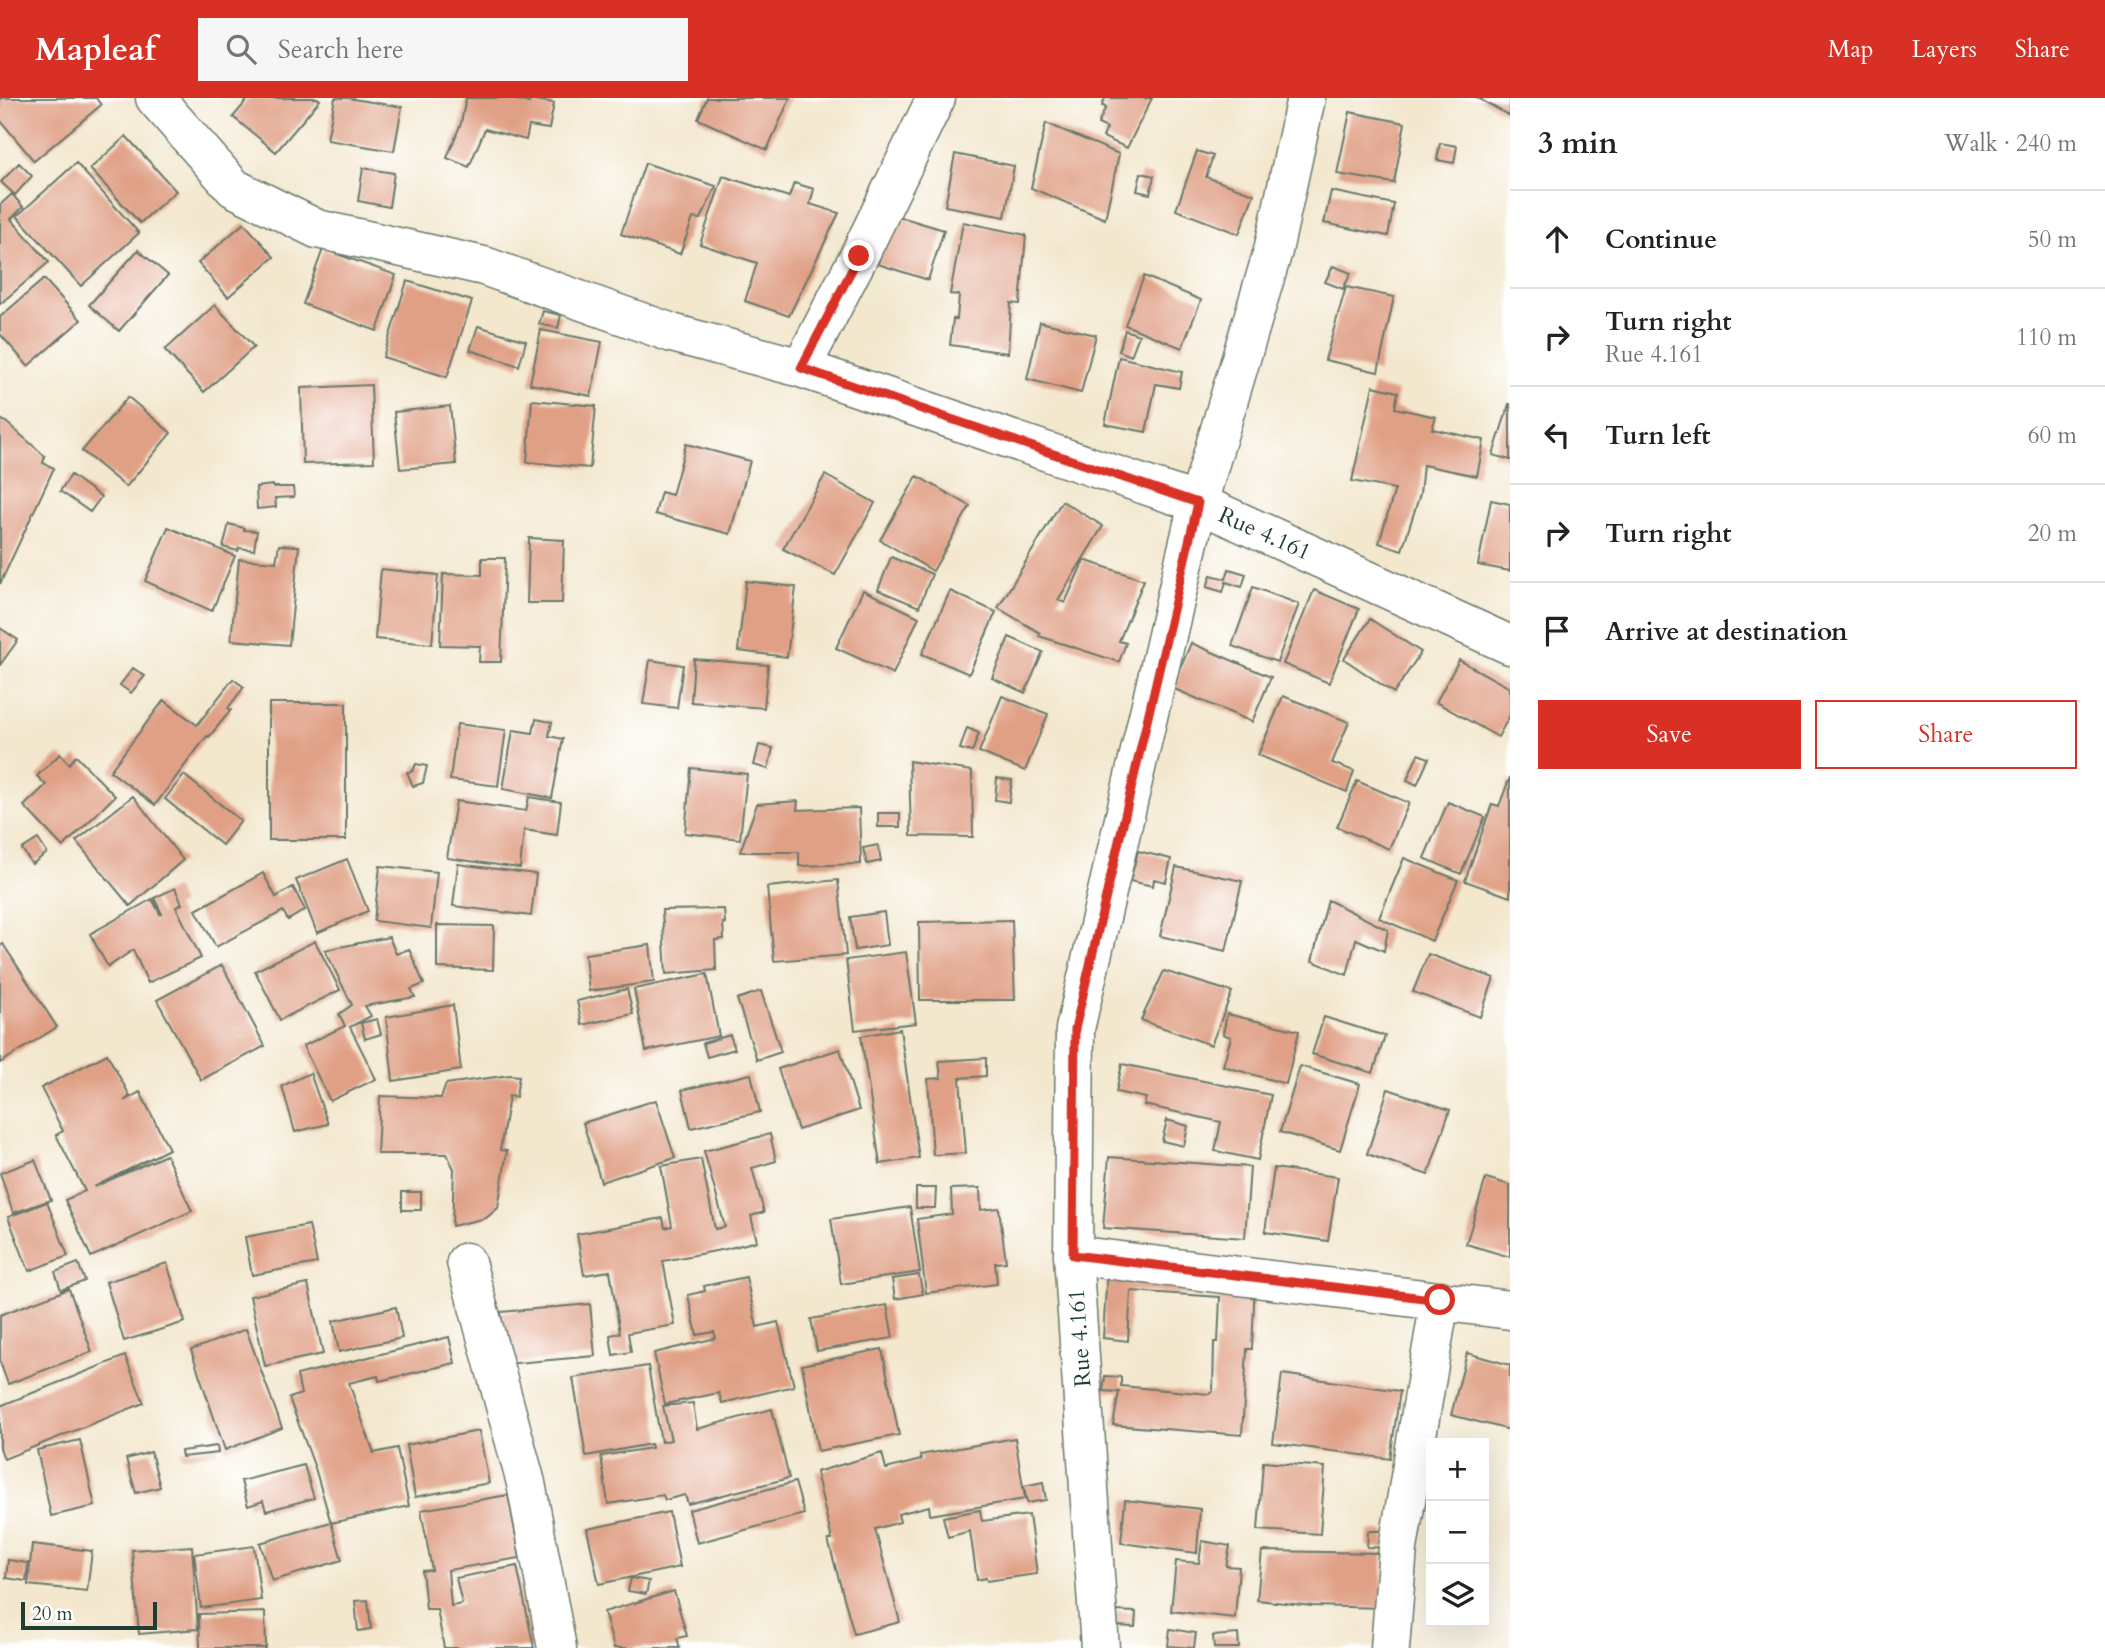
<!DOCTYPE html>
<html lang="en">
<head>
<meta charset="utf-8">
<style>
	:root { --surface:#fff; --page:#f6f6f6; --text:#222; --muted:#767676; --line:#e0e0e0; --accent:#d93025 }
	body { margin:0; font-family:Cardo,serif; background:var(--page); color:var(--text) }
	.controls { position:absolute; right:21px; bottom:21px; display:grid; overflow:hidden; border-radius:0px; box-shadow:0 7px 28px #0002 }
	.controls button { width:63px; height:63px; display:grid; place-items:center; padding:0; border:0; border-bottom:2px solid var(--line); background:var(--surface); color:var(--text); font:35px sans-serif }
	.scale { position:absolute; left:21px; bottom:18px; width:136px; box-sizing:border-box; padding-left:7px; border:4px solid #1f3d34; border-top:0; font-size:19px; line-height:24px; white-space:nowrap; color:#1f3d34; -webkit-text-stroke:5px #fff; paint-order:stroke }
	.stop { position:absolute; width:21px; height:21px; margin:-16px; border:5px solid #d93025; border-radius:50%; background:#fff }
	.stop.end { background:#d93025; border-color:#fff; box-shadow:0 2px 7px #0008 }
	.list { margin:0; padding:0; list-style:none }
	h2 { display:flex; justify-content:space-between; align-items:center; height:91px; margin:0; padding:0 28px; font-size:30px }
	h2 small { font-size:23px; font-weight:400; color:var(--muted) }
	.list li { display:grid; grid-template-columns:46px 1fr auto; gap:21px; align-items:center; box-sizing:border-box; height:98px; padding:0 28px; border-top:2px solid var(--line) }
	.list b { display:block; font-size:26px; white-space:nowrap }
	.list p { margin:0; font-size:23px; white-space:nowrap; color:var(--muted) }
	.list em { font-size:23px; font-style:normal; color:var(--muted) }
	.actions { display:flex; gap:14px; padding:21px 28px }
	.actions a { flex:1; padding:16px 0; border:2px solid var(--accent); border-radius:0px; text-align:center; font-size:24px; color:var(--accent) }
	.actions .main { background:var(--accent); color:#fff }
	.icon { flex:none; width:38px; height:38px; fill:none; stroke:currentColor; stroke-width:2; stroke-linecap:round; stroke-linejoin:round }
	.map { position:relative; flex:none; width:1510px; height:1550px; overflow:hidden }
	header { display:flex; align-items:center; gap:42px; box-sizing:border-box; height:98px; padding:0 35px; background:var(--accent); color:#fff }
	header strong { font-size:33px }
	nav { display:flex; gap:38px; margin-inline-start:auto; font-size:24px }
	.search { width:490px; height:63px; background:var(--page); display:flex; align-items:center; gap:18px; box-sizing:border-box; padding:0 24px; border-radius:0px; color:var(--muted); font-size:26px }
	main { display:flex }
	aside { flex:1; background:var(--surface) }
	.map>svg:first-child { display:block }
	.building { fill:#e0a086 }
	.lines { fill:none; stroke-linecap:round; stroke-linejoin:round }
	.minor-casing { stroke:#69786a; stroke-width:41 }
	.minor { stroke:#fff; stroke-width:38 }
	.route { stroke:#d93025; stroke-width:9 }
	.labels { text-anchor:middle; stroke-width:5; stroke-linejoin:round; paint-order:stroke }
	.street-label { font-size:23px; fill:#1f3d34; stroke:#fff }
</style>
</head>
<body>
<header>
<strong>Mapleaf</strong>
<div class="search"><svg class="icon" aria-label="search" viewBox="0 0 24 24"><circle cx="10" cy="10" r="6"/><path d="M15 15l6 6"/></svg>Search here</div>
<nav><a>Map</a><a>Layers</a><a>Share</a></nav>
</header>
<main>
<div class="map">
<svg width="1510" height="1550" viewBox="0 0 1510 1550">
	<rect width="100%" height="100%" fill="#fff"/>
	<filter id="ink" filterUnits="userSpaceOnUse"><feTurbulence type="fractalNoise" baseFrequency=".0143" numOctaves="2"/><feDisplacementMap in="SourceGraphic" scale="14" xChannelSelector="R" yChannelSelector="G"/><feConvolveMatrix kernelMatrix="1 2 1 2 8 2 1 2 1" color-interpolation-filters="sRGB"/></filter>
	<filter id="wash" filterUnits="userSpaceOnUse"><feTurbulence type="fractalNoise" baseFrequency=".00686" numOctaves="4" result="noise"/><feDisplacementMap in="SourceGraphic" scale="28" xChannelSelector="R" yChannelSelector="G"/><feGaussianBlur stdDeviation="1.57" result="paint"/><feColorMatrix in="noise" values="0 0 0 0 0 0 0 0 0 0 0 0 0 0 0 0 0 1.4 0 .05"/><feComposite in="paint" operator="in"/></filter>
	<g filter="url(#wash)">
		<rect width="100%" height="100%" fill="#f3e7ce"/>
		<g id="blocks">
			<path class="building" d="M0 0H96L101 7 34 63 0 22Z
				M249 0H317L320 2 276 54 233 19Z
				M335 0H347L402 9 394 53 327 42Z
				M466 0H510L529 5 530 1 554 5 549 31 529 28 526 42 485 31 469 69 447 60 461 25Z
				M707 0H790L767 52 698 21Z
				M1105 0H1152L1127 50 1103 39 1107 30 1098 26 1106 9 1102 8Z
				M1478 0H1510V18Z
				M1350 14 1405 25 1394 85 1337 76Z
				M1046 25 1119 56 1105 121 1031 90Z
				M126 38 176 93 140 125 90 71Z
				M1440 45 1457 48 1454 65 1437 62Z
				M1197 53 1213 58 1206 79 1254 96 1239 136 1176 112Z
				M955 56 1014 68 1005 119 945 108Z
				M19 65 32 78 15 97 1 84Z
				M76 65 139 135 81 188 17 118Z
				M645 65 716 88 701 121 693 120 680 156 621 136Z
				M363 70 394 75 389 109 358 103Z
				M1141 75 1154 78 1150 96 1137 93Z
				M723 78 789 99 794 85 814 91 810 106 839 115 789 218 745 203 757 165 700 146Z
				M1331 93 1394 106 1388 138 1324 125Z
				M12 96 23 109 11 121 49 164 0 206V107Z
				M894 117 944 132 928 182 878 166Z
				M963 124 1026 137 1020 206 1011 205 1008 255 950 247 953 221H957L959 197 950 196Z
				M244 125 274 159 228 199 198 165Z
				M323 151 396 177 377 233 303 206Z
				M138 152 168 177 119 233 89 207Z
				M1333 168 1351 175 1343 191 1325 184Z
				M1144 178 1201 202 1182 250 1125 227Z
				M44 181 81 222 28 268 0 236V219Z
				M407 183 472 203 447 279 383 259Z
				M1346 189 1394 199 1378 274 1325 262Z
				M215 207 254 249 204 294 165 252Z
				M543 213 561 217 558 230 539 226Z
				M1040 224 1096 237 1081 295 1027 281Z
				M478 228 526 243 519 268 470 252Z
				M541 232 602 244 591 298 530 286Z
				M1125 232 1139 237 1131 258 1119 253Z
				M1119 259 1182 274 1179 290 1156 286 1146 334 1105 326Z
				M371 287 374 364 303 366 301 290Z
				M1373 288 1398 294 1395 310 1436 319 1432 331 1484 342 1477 378 1423 367 1420 396 1402 452 1379 445 1395 391 1352 383Z
				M128 299 171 335 126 389 82 353Z
				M532 302 596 308 590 370 527 364Z
				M1509 306H1510V362L1493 357Z
				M450 308 456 366 400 371 394 314Z
				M0 321 6 324 45 358 43 365 54 370 0 486Z
				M686 346 750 363 730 436 655 416 661 394 672 397Z
				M71 377 101 399 90 414 60 393Z
				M825 377 875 405 835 477 783 451Z
				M917 378 970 408 933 473 880 442Z
				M273 387V389H293L294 399 275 400 276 409 257 411 256 389Z
				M1491 402 1510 406V473L1478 467Z
				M1062 403 1103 428 1058 502 1065 505 1084 462 1144 482 1119 543 1126 545 1119 564 1039 538 1040 535 998 510Z
				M229 426 244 430V432L257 433 254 452 239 450 238 453 223 449Z
				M168 429 235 458 212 513 145 483Z
				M529 440 564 442 562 505H527Z
				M279 447 299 448 289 547 231 542 239 461 276 464Z
				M891 459 932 476 919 509 878 492Z
				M482 460H505L501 564H479L480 548 440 547 443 476 482 477Z
				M381 471 438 477 432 546 375 541Z
				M1229 471 1246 476 1242 489 1226 484 1223 494 1207 489 1211 477 1226 481Z
				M746 483 796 489 787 559 738 553Z
				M1253 489 1299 506 1277 564 1232 548Z
				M863 492 919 519 893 576 836 550Z
				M1314 492 1359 511 1329 585 1283 566Z
				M950 493 996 514 969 576 922 556Z
				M1370 521 1421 554 1394 595 1344 561Z
				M0 530 18 542 0 567Z
				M1009 539 1043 554 1025 595 992 580Z
				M1191 545 1271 579 1252 624 1172 590Z
				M694 561 768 567 764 610 691 604Z
				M650 562 683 567 677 610 643 606Z
				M1459 562 1510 590V617L1498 639 1436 604Z
				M133 570 145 578 131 595 120 587Z
				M233 581 244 589 228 610 231 612 209 639 207 638 155 707 110 673 164 602 197 627Z
				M1002 598 1048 616 1025 673 979 654Z
				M1283 598 1349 624 1332 665 1354 673 1347 694 1258 657Z
				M269 605H346V742H269Z
				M536 621 552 624 549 638 563 641 552 700 503 691 513 632 533 635Z
				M457 626 506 632 498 688 450 682Z
				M967 630 979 635 972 654 960 651Z
				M759 647 773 650 768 671 754 667Z
				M60 656 69 666 76 658 115 698 63 749 24 708 46 687 37 678Z
				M1418 656 1429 660 1417 687 1407 682Z
				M909 663 972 673 973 739 911 738Z
				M416 666 427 668 423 685 413 688 407 674 413 673Z
				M691 670 747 676 740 741 685 735Z
				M184 677 241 723 222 747 165 701Z
				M1510 679V799L1465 783 1492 706 1499 708Z
				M997 680 1012 682 1009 704 995 702Z
				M1357 683 1409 705 1389 751 1337 729Z
				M133 698 183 762 130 808 76 743Z
				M529 699 561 704 557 737 524 732 520 770 447 760 456 703 526 713Z
				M798 703 797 712 859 710 861 766 799 768V754H740L757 706Z
				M1448 704 1485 719 1461 776 1424 760Z
				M878 715H900V729H878Z
				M38 741 47 755 32 766 22 751Z
				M878 747 881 763 867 766 863 750Z
				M1138 753 1171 761 1166 784 1154 781 1153 788 1130 783Z
				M1404 760 1458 782 1432 843 1379 820Z
				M347 761 368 813 317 835 296 782Z
				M458 766 536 776 531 818 453 808Z
				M380 768 437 774 431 830 374 823Z
				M1176 769 1242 783 1226 853 1160 838Z
				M263 775 276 799 293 789 305 812 288 822 283 813 216 849 196 812Z
				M838 782 846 857 774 863 767 789Z
				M175 790 182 806 176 809 201 860 148 885 133 852 108 869 90 836 152 801 160 816H162L154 800Z
				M1328 802 1388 832 1384 853 1356 841 1347 877 1312 863Z
				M724 811 725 825H723L724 841 715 842 716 872 666 876 662 812Z
				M884 814 888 847 855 852 850 819Z
				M1012 822 1015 902H920L919 824Z
				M437 827 494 828 493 872 437 870Z
				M389 839 396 856 409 851 424 886 411 891 415 899 365 908 371 918 350 929 376 981 330 1003 303 948 345 928 339 916 352 907 325 852Z
				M315 843 340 892 280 922 255 873Z
				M3 846 57 929 0 965V848Z
				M650 847 654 884 589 893 585 856Z
				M906 854 916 925 855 932 846 862Z
				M1428 856 1494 880 1480 919 1413 894Z
				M222 867 265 948 201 982 157 902Z
				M1164 873 1232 894 1211 947 1141 922Z
				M707 876 719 938 646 953 634 891Z
				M627 891 633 916 582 927 577 903Z
				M761 893 781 954 757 962 737 901Z
				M453 907 461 972 393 983 386 919Z
				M1227 916 1299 933 1286 986 1223 968 1231 939 1223 936Z
				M1324 919 1385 938 1373 975 1312 956Z
				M377 921 381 936 365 941 361 925Z
				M900 931 919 1060 880 1066 861 938Z
				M730 937 735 951 707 959 703 945Z
				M840 951 859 1012 798 1032 778 971Z
				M107 956 130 998 124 1003 140 994 169 1051 94 1089 166 1057 192 1113 91 1159 65 1102 85 1093 56 1037 63 1033 41 990Z
				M986 960V978L960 980 966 1055 933 1057 928 981 941 980 939 963Z
				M1122 966 1271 997 1258 1062 1215 1053 1221 1024 1144 1007 1146 1000 1116 994Z
				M1300 968 1360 986 1340 1052 1280 1034Z
				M310 975 328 1026 295 1034 282 988Z
				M751 976 760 1014 691 1030 682 992Z
				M510 977 519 978 516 999 509 998 500 1052 507 1053 498 1110 486 1120 452 1128 454 1071 447 1056H377L380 998 441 1000 446 986Z
				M1388 991 1450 1012 1428 1077 1367 1056Z
				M656 1002 675 1060 601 1084 583 1025Z
				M1167 1022 1188 1028 1184 1048 1162 1043Z
				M770 1036 776 1063 752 1070 764 1114 751 1118 757 1143 726 1151 663 1163 675 1227 628 1235 631 1254 613 1257 610 1237 620 1235 610 1173 584 1177 577 1136 663 1120 665 1130 672 1128 661 1068 701 1061 715 1131 725 1129 704 1053Z
				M1109 1059 1250 1069 1245 1140 1103 1130Z
				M35 1062 51 1102 13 1115 0 1075Z
				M1274 1070 1338 1079 1328 1143 1265 1134Z
				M1486 1080 1510 1087V1159L1466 1146Z
				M916 1090H936L935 1110H916Z
				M980 1090 981 1112 999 1110 1006 1164 995 1165 997 1186 926 1195 917 1121 952 1116 951 1091Z
				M402 1094H421V1112H402Z
				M47 1104 68 1158 29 1173 8 1119Z
				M910 1109 920 1174 841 1186 831 1121Z
				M309 1127 317 1165 252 1177 245 1139Z
				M78 1165 85 1183 61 1192 55 1174Z
				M167 1165 185 1224 124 1243 106 1184Z
				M1107 1172 1255 1184 1252 1251H1247L1242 1337 1113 1327 1119 1294 1103 1293 1105 1278 1121 1279V1288L1209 1296 1213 1293 1214 1244H1218L1220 1199 1131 1193 1128 1243 1103 1240Z
				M919 1177 923 1196 895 1201 892 1181Z
				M746 1179 757 1229 778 1224 794 1288 722 1305 719 1295 665 1306 654 1255 716 1240 714 1234 697 1237 688 1197 705 1193 704 1188Z
				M308 1186 323 1256 265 1268 250 1198Z
				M69 1191 92 1254 8 1286 0 1264V1217Z
				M590 1206 595 1258 505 1266 501 1214Z
				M887 1207 893 1240 817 1253 811 1221Z
				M396 1209 402 1240 339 1254 333 1223Z
				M246 1231 282 1330 225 1352 191 1252Z
				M449 1239 455 1265 379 1283 378 1278 349 1285 374 1355 397 1350 409 1408 331 1425 315 1370 289 1300 301 1296 297 1277Z
				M882 1251 899 1337 818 1353 802 1267Z
				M1467 1255 1510 1267V1332L1451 1317Z
				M125 1258 144 1305 4 1361 0 1350V1308Z
				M648 1268 661 1344 671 1342 663 1308 693 1305 697 1331 772 1311 789 1380 688 1406 685 1397 665 1402 663 1397 608 1406 601 1358 652 1350 651 1346 586 1358 573 1280Z
				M1282 1276 1400 1293 1390 1361 1273 1345Z
				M479 1333 489 1385 415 1399 406 1347Z
				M1015 1340 1025 1401 930 1417 929 1408 898 1416 900 1424 875 1431 900 1524 854 1536 828 1442H832L816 1374 882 1355 886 1371 921 1362 920 1357Z
				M80 1342 95 1408 51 1418 37 1352Z
				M217 1348 218 1355 182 1359 181 1353Z
				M151 1354 160 1389 136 1395 126 1361Z
				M1263 1364 1325 1369 1320 1436 1258 1432Z
				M304 1367 314 1400 266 1413 263 1403 248 1408 241 1383Z
				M795 1384 804 1416 697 1445 689 1412Z
				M1043 1384 1046 1402 1027 1405 1024 1388Z
				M508 1397 520 1460 448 1472 451 1508 462 1506 456 1480 517 1468 534 1550H444L437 1511H426L422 1473 432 1472 421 1412Z
				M1125 1402 1200 1411 1197 1455 1121 1445Z
				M980 1412 982 1423 1029 1417 1037 1476 987 1483 986 1480 977 1482 970 1433 948 1439 943 1419Z
				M669 1414 680 1469 599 1486 587 1431Z
				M331 1424 342 1462 272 1483 260 1445Z
				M1368 1433H1385V1450L1367 1449Z
				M1202 1443 1230 1448 1226 1468 1239 1469 1235 1520 1171 1513 1176 1463 1199 1465Z
				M32 1446 92 1453 87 1493 28 1487Z
				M192 1448 198 1531 139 1536 132 1452Z
				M254 1448 261 1502 201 1510 194 1456Z
				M1262 1453 1382 1455 1383 1510 1312 1508 1257 1502Z
				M8 1462 28 1465 26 1483 6 1480Z
				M631 1480 649 1483 646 1496 628 1493Z
				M674 1493 687 1538 677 1540 680 1550H614L604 1514Z
				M368 1502 371 1531 358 1533 355 1503Z
				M1116 1513 1136 1514 1135 1529 1115 1528Z
				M265 1514 266 1550H200L199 1516Z
				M1170 1531 1196 1535 1194 1550 1168 1548Z
				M1238 1536 1239 1550H1214L1213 1538Z"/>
		</g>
	</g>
	<g filter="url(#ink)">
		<use href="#blocks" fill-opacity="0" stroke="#69786a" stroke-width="2"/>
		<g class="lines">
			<g class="minor-casing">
				<path id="minor" d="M155 0 234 90 317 131 484 168 672 235 801 270 1198 405 1510 547
					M801 270 859 158 936 0
					M1073 1157 1510 1212
					M466 1164 526 1385 557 1550
					M1100 1550 1073 1157 1075 931 1198 405 1273 153 1306 0
					M1390 1550 1398 1450 1440 1202"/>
			</g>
			<use href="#minor" class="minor"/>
		</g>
	</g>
	<g class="lines" filter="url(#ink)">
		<path class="route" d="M859 158 801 270 1198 405 1075 931 1073 1157 1440 1202"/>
	</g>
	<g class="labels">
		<g class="street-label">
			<text transform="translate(1265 435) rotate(24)" y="8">Rue 4.161</text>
			<text transform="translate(1079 1240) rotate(-94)" y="8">Rue 4.161</text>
		</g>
	</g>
</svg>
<div class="controls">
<button>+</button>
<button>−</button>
<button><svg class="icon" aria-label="layers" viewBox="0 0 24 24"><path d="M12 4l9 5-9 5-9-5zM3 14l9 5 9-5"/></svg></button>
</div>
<div class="scale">20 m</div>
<div class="stop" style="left:1440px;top:1202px"></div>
<div class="stop end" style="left:859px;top:158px"></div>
</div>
<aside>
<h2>3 min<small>Walk · 240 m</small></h2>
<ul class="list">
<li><svg class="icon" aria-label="ahead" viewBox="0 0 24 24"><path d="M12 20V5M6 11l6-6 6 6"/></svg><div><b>Continue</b></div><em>50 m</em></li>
<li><svg class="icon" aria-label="right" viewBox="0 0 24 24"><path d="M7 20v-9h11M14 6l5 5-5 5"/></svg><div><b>Turn right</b><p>Rue 4.161</p></div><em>110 m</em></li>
<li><svg class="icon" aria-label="left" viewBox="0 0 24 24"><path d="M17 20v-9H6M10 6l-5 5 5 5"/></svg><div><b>Turn left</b></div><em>60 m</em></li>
<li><svg class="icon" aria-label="right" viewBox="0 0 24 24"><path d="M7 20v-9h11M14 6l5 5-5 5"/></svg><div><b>Turn right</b></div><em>20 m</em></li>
<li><svg class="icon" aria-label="arrive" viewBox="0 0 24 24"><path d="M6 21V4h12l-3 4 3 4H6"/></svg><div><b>Arrive at destination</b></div></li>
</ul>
<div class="actions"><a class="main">Save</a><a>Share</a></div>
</aside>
</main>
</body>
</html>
